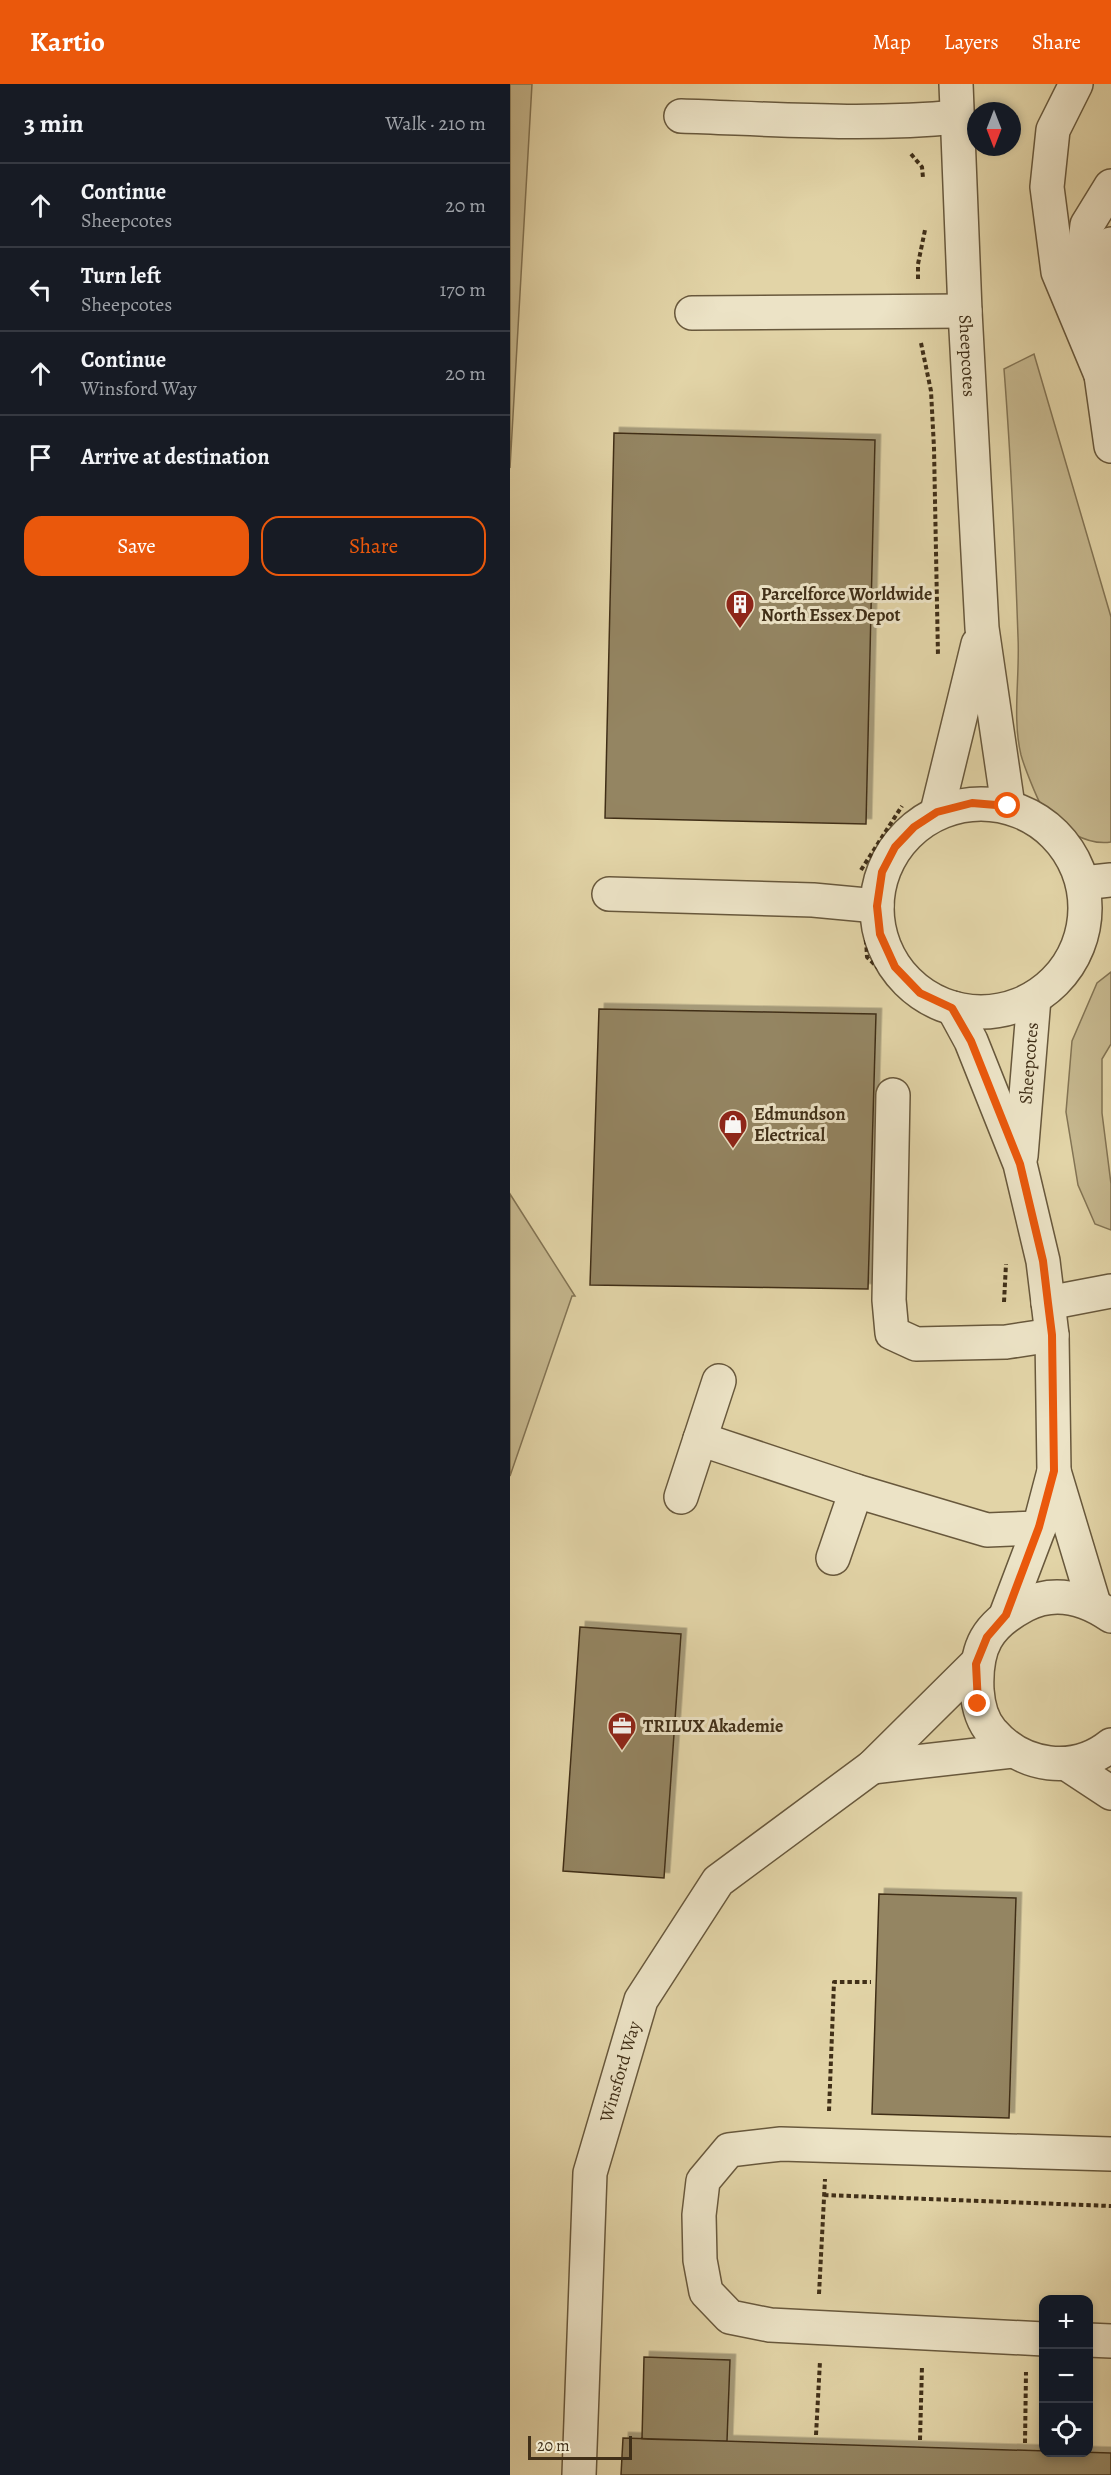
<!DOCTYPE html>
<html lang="en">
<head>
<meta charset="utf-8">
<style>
	:root { --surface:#171b24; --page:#242831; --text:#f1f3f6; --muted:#9ea1a6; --line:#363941; --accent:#ea580c }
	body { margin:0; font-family:Alegreya,serif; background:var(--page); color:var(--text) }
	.controls { position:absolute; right:18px; bottom:18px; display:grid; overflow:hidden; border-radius:12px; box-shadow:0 3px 9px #0003 }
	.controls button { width:54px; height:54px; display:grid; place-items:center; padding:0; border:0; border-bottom:2px solid var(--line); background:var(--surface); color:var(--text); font:30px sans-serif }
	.compass { position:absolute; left:457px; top:18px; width:54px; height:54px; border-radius:50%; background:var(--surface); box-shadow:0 3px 9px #0003; rotate:180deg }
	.scale { position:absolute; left:18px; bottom:15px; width:104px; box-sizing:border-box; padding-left:6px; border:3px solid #402f18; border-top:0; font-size:16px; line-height:21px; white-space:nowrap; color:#402f18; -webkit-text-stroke:4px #ece3c6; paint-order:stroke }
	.stop { position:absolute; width:18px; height:18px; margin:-14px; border:4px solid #ea580c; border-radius:50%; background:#fff }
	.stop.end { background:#ea580c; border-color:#fff; box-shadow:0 2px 6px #0008 }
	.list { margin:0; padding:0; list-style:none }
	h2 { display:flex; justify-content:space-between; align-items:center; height:78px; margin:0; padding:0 24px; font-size:26px }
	h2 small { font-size:20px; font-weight:400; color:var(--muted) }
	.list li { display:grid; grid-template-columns:39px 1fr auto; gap:18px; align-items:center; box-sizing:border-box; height:84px; padding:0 24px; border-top:2px solid var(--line) }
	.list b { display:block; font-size:22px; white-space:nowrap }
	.list p { margin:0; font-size:20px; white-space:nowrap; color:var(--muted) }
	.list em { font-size:20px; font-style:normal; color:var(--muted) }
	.actions { display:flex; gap:12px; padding:18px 24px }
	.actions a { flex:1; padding:14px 0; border:2px solid var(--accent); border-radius:18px; text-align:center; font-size:21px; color:var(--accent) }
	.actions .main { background:var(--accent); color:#fff }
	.icon { flex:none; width:33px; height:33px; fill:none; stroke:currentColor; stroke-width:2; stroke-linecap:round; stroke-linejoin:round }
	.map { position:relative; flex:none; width:601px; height:2391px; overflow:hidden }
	header { display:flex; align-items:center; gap:36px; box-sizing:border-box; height:84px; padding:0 30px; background:var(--accent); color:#fff }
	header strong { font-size:28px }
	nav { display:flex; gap:33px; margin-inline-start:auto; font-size:21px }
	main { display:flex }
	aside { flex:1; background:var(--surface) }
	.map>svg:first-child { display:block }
	.green { fill:#c6b88f; stroke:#837454; stroke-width:1.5 }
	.building { fill:#948562; stroke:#402f18; stroke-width:1.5; filter:url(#shadow) }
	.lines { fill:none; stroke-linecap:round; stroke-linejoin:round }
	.minor-casing { stroke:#68583c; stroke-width:36 }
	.path { stroke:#402f18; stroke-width:4; stroke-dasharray:4.5 3; stroke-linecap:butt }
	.minor { stroke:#ece3c6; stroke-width:33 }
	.route { stroke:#ea580c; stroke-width:8 }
	.labels { text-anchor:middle; stroke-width:6; stroke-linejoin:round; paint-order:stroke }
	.street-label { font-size:18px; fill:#402f18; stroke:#ece3c6 }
	.poi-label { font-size:18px; font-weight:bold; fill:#402f18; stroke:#ece3c6; text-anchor:start }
</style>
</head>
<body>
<header>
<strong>Kartio</strong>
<nav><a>Map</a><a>Layers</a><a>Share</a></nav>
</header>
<main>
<aside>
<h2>3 min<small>Walk · 210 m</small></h2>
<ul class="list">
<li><svg class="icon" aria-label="ahead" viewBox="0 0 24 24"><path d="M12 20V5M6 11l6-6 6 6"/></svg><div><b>Continue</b><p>Sheepcotes</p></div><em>20 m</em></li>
<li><svg class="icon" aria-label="left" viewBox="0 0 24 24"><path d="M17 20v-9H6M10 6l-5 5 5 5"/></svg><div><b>Turn left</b><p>Sheepcotes</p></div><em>170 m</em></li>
<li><svg class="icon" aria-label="ahead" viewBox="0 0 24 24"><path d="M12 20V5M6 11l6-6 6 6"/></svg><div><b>Continue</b><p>Winsford Way</p></div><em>20 m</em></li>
<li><svg class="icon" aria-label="arrive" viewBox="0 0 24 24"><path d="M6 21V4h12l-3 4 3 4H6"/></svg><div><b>Arrive at destination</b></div></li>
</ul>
<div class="actions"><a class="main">Save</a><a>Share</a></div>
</aside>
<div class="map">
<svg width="601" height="2391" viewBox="0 0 601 2391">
	<defs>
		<filter id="shadow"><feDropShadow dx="5.5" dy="-5.5" stdDeviation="0" flood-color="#0004"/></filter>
	</defs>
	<rect width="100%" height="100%" fill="#e2d4a7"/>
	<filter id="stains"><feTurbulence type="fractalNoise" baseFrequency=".00333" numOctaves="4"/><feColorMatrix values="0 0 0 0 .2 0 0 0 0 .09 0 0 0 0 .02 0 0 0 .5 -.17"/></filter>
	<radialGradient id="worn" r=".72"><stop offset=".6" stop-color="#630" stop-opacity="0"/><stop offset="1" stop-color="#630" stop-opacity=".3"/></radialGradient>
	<path class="green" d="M0 0H22L0 384Z
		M524 270 601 533V758C577 762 549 744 534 726 528 718 514 682 511 671 502 633 510 593 508 553 505 464 501 374 494 285Z
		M601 888V960L592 975V1029L601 1100V1146L585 1140 568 1101 556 1028 562 957 587 899Z
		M0 1110 65 1212H62L0 1392Z"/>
	<path class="building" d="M104 349 365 356 356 740 95 734Z
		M89 925 366 930 358 1205 80 1201Z
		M70 1543 171 1550 154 1794 53 1787Z
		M369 1810 506 1814 499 2034 362 2030Z
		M134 2273 220 2276 217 2357 132 2355Z
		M113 2354 601 2369V2391H111Z"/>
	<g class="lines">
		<g class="minor-casing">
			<g id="minor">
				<path id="s1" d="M446 0 455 227 472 544 498 722"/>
				<path d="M566 0 543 46 537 103 548 188 591 291"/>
				<path d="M171 32C263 35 356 42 447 33"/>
				<path d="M601 160 587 218 591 291 601 362"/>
				<path d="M573 223 569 208 577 141 601 102"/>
				<path d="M182 229 455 227"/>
				<circle cx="471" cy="824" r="104"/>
				<path d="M427 728 468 560"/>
				<path d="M573 799 601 796"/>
				<path d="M99 810 303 816 367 822"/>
				<path d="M443 924 461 957 510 1080 533 1177 542 1251 544 1387 529 1444 496 1531"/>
				<path d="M383 1011 379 1216 382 1249 406 1260 496 1258 542 1251"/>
				<path id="s2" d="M511 1072 524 914"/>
				<path d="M538 1219 601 1207"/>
				<path d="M190 1355 346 1407 477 1446 529 1444"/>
				<path d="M544 1387 584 1520"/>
				<path d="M171 1413 209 1297"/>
				<path d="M323 1474 346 1407"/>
				<path d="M601 1532C575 1514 544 1506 515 1521 477 1541 465 1563 467 1606 468 1620 472 1637 482 1648 512 1683 564 1691 601 1661"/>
				<path d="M557 1680 601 1709"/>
				<path d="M362 1683 502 1667"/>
				<path d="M534 2255 260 2241 220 2233 196 2208 190 2176 189 2131 193 2097 219 2066 271 2060 601 2070"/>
				<path d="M578 2256 601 2257"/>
				<path id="s3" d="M69 2391 80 2089 131 1916 208 1797 362 1683 466 1580"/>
			</g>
		</g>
		<path class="path" d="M401 70 412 83 413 94
			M408 195V180L415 146
			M411 259 421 307 424 364 428 572
			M351 786 392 722
			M356 856 357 873 408 923
			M494 1218 496 1180
			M319 2027 324 1898H361
			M314 2111 601 2122
			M309 2210 315 2095
			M306 2351 310 2277
			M410 2356 412 2282
			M515 2359 516 2288"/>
		<use href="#minor" class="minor"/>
	</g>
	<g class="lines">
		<path class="route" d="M468 1620 466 1580 477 1553 496 1531 529 1443 544 1387 542 1251 538 1219 533 1177 510 1080 461 957 442 924 410 909 385 883 370 850 367 822 372 788 385 763 404 743 427 728 462 719 498 722"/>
	</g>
	<defs>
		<g id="building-pin" transform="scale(1.5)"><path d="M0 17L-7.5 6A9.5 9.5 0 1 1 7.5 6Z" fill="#8f2418" stroke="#ece3c6"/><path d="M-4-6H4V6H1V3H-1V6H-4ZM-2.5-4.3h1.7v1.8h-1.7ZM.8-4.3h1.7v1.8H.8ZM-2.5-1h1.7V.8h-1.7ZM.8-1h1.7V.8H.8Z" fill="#fff"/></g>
		<g id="shop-pin" transform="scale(1.5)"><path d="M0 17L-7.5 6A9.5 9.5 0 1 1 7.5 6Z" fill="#8f2418" stroke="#ece3c6"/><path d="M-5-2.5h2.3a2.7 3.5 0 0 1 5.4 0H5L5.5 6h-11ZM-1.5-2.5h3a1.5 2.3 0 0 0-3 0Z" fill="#fff"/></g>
		<g id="office-pin" transform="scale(1.5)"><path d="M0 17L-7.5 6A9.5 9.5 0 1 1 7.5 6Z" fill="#8f2418" stroke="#ece3c6"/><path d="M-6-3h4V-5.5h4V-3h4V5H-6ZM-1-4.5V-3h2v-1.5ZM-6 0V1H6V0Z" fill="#fff"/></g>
	</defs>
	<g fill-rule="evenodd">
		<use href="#building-pin" x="230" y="520"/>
		<use href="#shop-pin" x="223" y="1040"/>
		<use href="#office-pin" x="112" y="1642"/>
	</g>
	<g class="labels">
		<g class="street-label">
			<text dy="6" stroke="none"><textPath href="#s1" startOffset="272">Sheepcotes</textPath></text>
			<text dy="6" stroke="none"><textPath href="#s2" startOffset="93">Sheepcotes</textPath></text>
			<text dy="6" stroke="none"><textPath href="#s3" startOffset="408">Winsford Way</textPath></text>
		</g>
		<g class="poi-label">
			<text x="251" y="516">Parcelforce Worldwide<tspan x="251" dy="21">North Essex Depot</tspan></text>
			<text x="244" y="1036">Edmundson<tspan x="244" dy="21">Electrical</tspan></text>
			<text x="133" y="1648">TRILUX Akademie</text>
		</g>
	</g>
	<rect width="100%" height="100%" filter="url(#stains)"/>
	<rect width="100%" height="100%" fill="url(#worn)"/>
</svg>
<div class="controls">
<button>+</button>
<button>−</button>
<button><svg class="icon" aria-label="locate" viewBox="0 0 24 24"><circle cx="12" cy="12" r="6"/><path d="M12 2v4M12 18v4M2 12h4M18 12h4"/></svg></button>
</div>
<svg class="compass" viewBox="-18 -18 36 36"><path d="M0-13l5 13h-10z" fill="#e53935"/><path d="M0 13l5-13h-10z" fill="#9ea1a6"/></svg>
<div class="scale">20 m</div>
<div class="stop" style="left:498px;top:722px"></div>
<div class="stop end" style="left:468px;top:1620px"></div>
</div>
</main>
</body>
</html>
